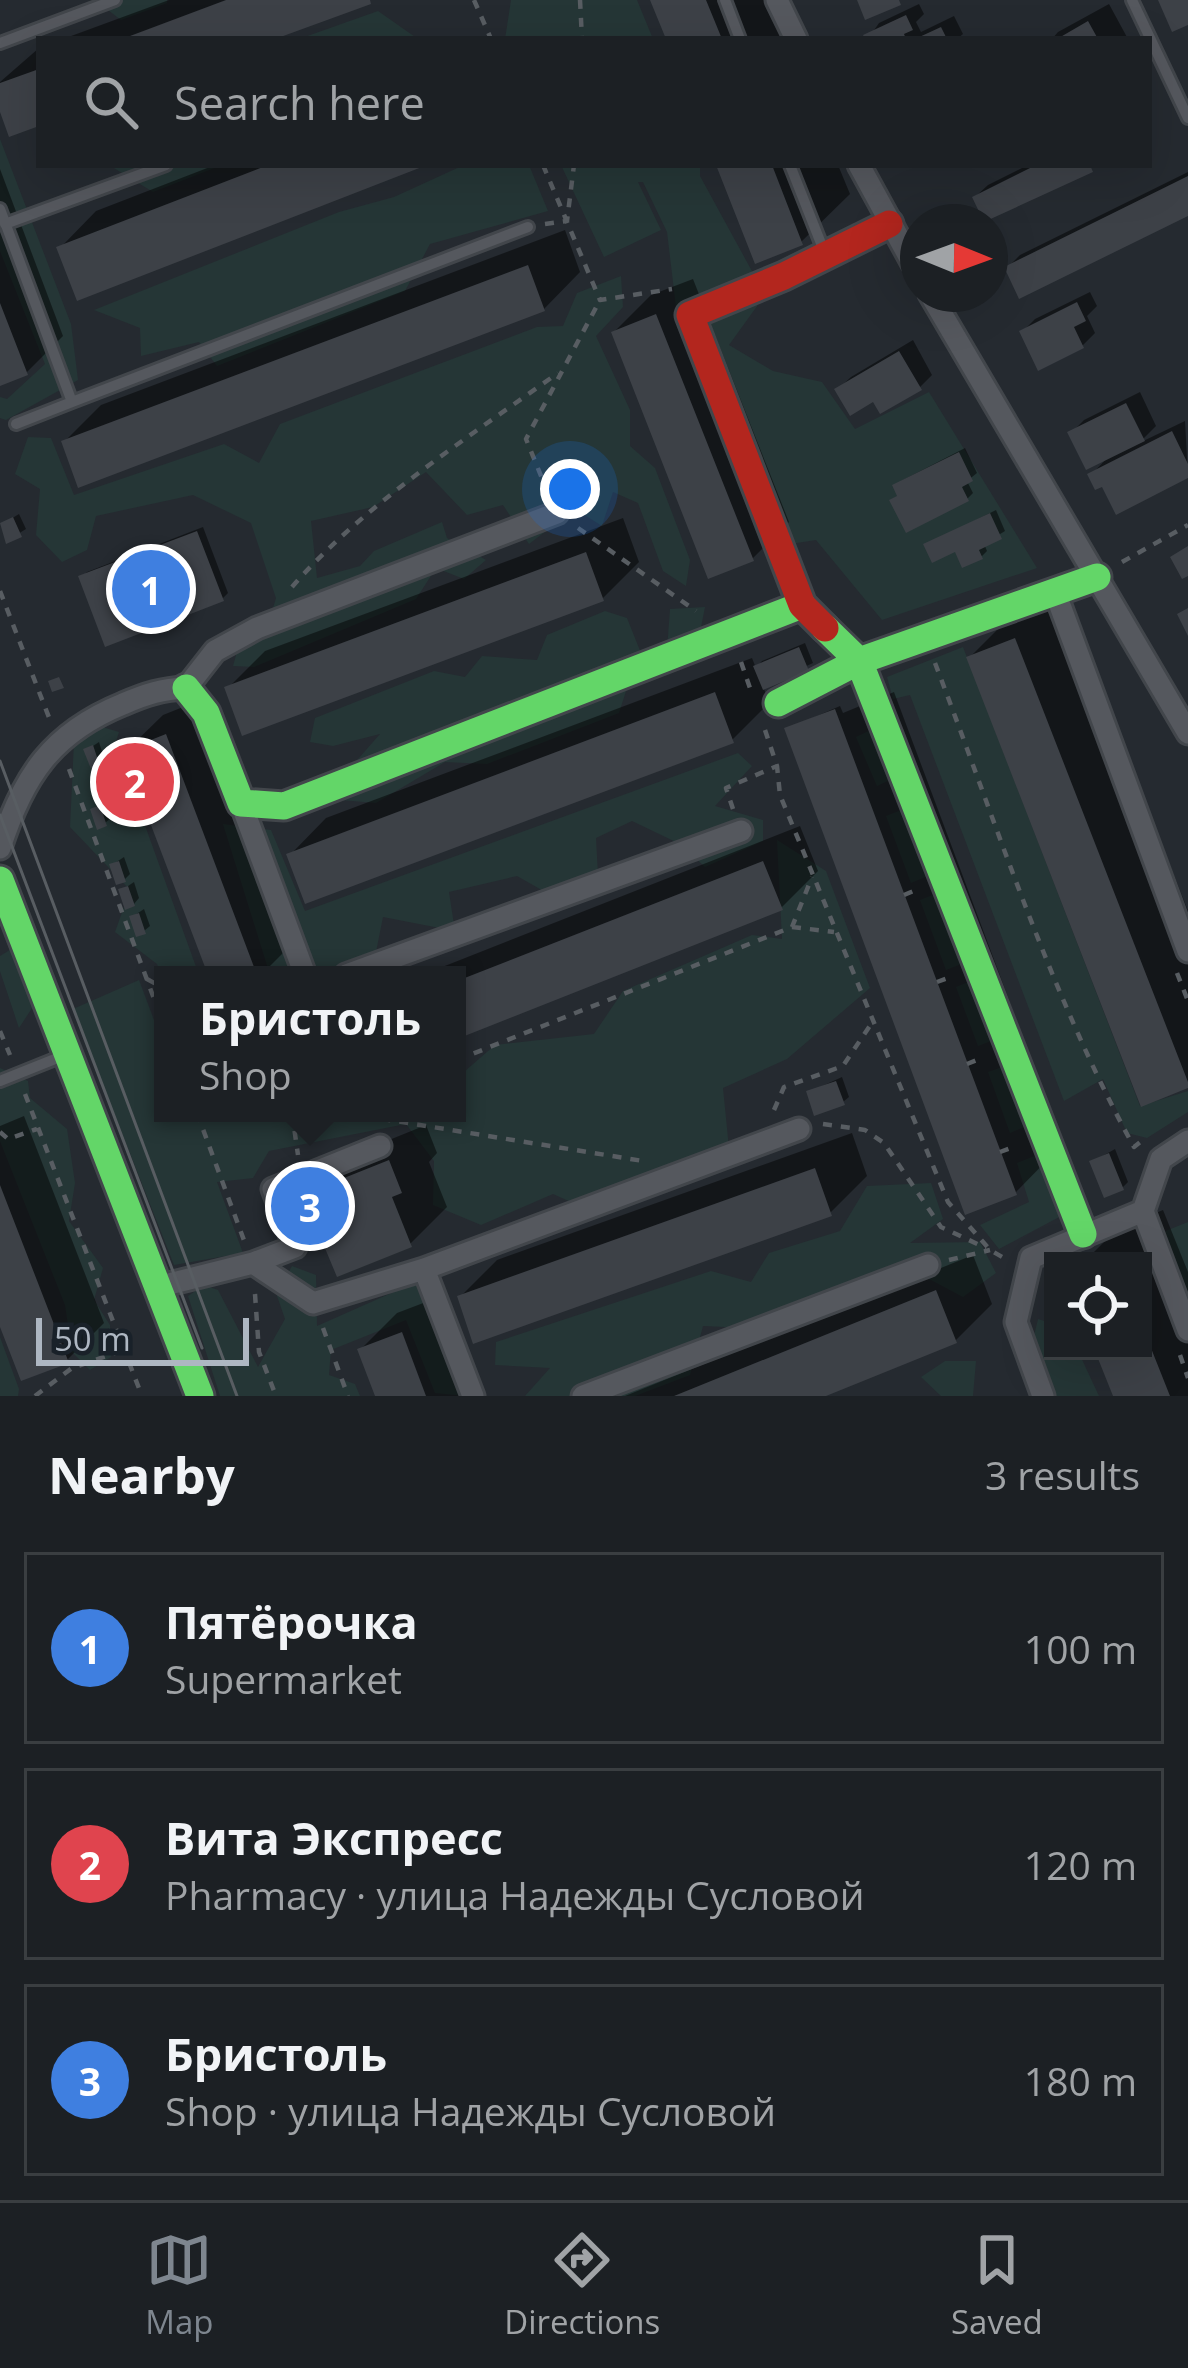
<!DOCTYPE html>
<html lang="en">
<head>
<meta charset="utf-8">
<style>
	:root { --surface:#1c2024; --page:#25282c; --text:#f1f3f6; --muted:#a0a3a6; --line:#3a3e41; --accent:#7e868f }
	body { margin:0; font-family:"Open Sans",sans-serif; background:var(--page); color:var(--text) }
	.controls { position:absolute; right:36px; bottom:36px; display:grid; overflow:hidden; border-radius:0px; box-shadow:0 12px 48px #0002 }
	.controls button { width:108px; height:108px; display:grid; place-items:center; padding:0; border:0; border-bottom:3px solid var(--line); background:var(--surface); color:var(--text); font:60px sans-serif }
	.compass { position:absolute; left:900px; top:204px; width:108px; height:108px; border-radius:50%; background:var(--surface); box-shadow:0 12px 48px #0002; rotate:91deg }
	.scale { position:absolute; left:36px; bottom:30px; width:213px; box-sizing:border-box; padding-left:12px; border:6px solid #aeb7c2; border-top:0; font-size:33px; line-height:42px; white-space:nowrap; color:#aeb7c2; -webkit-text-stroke:9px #192129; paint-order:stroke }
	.you { position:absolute; left:570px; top:489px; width:42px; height:42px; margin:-30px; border:9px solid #fff; border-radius:50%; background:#1a73e8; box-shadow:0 0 0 18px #1a73e833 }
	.badge { display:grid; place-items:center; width:78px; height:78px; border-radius:50%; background:var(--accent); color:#fff; font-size:39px; font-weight:700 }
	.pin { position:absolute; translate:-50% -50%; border:6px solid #fff; box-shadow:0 3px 12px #0006 }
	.popup { position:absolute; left:154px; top:966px; width:312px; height:156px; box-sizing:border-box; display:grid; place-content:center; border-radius:0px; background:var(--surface); filter:drop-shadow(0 3px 9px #0005); font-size:39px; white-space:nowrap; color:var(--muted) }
	.popup b { font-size:45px; color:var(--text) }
	.popup::after { content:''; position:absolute; left:50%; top:100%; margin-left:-24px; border:24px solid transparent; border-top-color:var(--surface) }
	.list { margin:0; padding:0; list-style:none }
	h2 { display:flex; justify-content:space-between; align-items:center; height:156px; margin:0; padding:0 48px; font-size:51px }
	h2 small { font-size:39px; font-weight:400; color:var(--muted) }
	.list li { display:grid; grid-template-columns:78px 1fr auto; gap:36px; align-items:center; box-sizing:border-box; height:192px; margin:0 24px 24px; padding:0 24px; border:3px solid var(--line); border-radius:0px }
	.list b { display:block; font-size:45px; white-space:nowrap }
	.list p { margin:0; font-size:39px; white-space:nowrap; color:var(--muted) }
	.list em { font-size:39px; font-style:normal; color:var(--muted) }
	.icon { flex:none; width:66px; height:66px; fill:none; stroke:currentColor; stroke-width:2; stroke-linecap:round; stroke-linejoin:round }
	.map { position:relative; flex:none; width:1188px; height:1396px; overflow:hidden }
	.search { position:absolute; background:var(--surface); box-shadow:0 12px 48px #0002; left:36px; right:36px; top:36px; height:132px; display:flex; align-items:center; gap:30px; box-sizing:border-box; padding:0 42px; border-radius:0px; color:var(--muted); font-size:45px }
	.sheet { height:804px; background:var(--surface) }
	nav { display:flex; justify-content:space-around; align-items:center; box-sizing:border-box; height:168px; border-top:3px solid var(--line); background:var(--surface); font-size:33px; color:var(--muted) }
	nav a { display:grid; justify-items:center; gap:6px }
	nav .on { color:var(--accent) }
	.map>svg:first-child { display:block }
	.green { fill:#253636 }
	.shadow { fill:#0007 }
	.building { fill:#3d4147 }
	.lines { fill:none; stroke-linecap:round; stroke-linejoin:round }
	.lane-casing { stroke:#42464b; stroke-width:16 }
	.street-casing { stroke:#42464b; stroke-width:27 }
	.fast-casing { stroke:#42464b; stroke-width:33 }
	.jam-casing { stroke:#42464b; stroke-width:33 }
	.path { stroke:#585d62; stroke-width:4.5; stroke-dasharray:9 9; stroke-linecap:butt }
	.lane { stroke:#55585e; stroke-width:10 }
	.street { stroke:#55585e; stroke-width:21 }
	.fast { stroke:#63d668; stroke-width:27 }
	.jam { stroke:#b3261e; stroke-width:27 }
	.tram { stroke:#585d62; stroke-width:3 }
</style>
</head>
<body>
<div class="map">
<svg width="1188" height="1396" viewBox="0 0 1188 1396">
	<rect width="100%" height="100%" fill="#252a30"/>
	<path class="green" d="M95 0H167V3L121 20Z
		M511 0H637L653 39H505Z
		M378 11 418 39H299Z
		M0 139 71 324 78 380 6 420 0 418V397L7 399 45 364 0 251Z
		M109 165H222L153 192Z
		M464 165H529L548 211 430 244 405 291 217 366 199 342 141 356 140 328 94 310 339 212 394 197Z
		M561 165H700V176L765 295 729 345 773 371 822 382 855 429 929 392 1037 568 882 620 816 540 765 548 717 351 679 332 667 232 643 182H638L661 230 604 257Z
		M621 276 623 307 596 336 630 410V446L655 468 690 560 686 586 663 571 638 503 613 492 602 526 575 509 529 544 503 505 467 515 426 472 373 507 311 521 317 578 360 566 374 551 442 522 447 538 486 560 464 579 436 568 416 599 254 667 233 666 238 648 265 635 276 598 251 523 193 495 96 516 87 550 62 562 36 535 40 489 15 474 28 437 51 438 74 495 224 444 259 463 280 424 537 327 563 326 577 293Z
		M705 607 694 663 627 688 619 713 487 764 445 762 376 803 316 798 344 775 380 734 333 746 310 742 315 718 434 671 465 677 482 656 537 660 547 635 605 611 627 618 641 653 667 650 670 609Z
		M963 647 1140 1106 1188 1091V1112L1147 1138 1127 1133 1103 1079 1064 1101 910 695 893 699 887 677Z
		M99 726 119 732 105 777 134 795 199 975H163V980L157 964 115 932 130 890 70 827 74 742Z
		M875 728 894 778 877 786 856 737Z
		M738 753 752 766 715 806 763 820V841L705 867 680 844 632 821 596 838 598 875 547 893 517 876 449 892 455 931 383 917 376 952 395 975H270L223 824 271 830 305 911Z
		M909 807 935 873 911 883 886 816Z
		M777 840 826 871 870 988 787 1059 723 1088 731 1168 591 1211 553 1194 481 1225 433 1205 434 1161 406 1124 269 1151 253 1178 217 1182 243 1253 174 1265 73 1009 139 980 163 1044V1113H457V1078L495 1045 594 1034 623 991 752 935 782 939Z
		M943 891 969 961 946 970 920 900Z
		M13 948 36 1002 19 1028 0 971V956Z
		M976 979 999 1038 978 1046 956 987Z
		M1008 1065 1031 1124 1010 1133 988 1072Z
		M0 1068 28 1081 30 1098 67 1129 75 1183 69 1221 103 1268 94 1300 110 1325 111 1357 90 1370 72 1352 65 1305 0 1141Z
		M1042 1153 1063 1215 999 1249 980 1225 1029 1202 1017 1163Z
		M931 1183 943 1219 910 1243 980 1242 996 1273 963 1297 901 1264 885 1292 791 1330 703 1326 690 1375 635 1396H525L550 1368 495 1365 496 1342 711 1271 751 1282 769 1253 840 1231 867 1186Z
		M1188 1222V1298L1163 1232Z
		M292 1266 316 1275 317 1326 414 1283 449 1308 466 1396 435 1393 406 1320 331 1350 329 1375 355 1384 360 1396H220L188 1296 204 1285 218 1290 258 1367 285 1319 276 1293Z
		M1038 1319 1053 1324V1351H1078L1099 1396H1056L1031 1348Z
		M0 1337 19 1389 18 1396H0Z
		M945 1361H976L973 1396H941L921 1377Z"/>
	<path class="shadow" d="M169 0H370L266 39H63Z
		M654 0H773L788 39H669Z
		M919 4 924 14 916 22 921 32 954 16 963 34 957 39H868L879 23Z
		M1109 4 1128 39H1052L1058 32Z
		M39 48V123L0 103V82Z
		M215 165H419L60 248 96 211Z
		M719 165H838L850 194 801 242Z
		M1028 165H1095L975 197 988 185Z
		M0 169 63 336 26 373 0 383Z
		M1188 172V212L1007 268 1020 255Z
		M565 230 580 272 544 309 64 442 101 405Z
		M693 279 789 522 752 559 614 332 651 295Z
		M1090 292 1097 306 1087 316 1095 333 1082 346 1022 332 1035 319Z
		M913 340 932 375 920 387 874 398 838 389 851 377Z
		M1140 392 1156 426 1139 443 1185 421 1188 475 1103 483 1091 475 1109 456 1071 433 1084 420Z
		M965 448 977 473 967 481 973 493 967 499 900 494 895 486 901 481Z
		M996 510 1005 531 984 544 987 551 982 556 926 545Z
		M19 514 26 529 8 540 1 525Z
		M623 518 639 562 602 599 228 688 265 651Z
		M203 527 228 593 222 599 82 577 87 572Z
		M1064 592 1188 911V1085L969 658 1017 610Z
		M805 643 813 663 763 686 769 703 732 740 290 855 326 818 752 658 756 668 762 661Z
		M894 692 1063 1144 1015 1193 787 729 840 706 843 713Z
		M203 699 295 941 261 975H211L126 751 163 715Z
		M99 742 104 758 99 763 87 750Z
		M105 802 111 818 105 823 93 809Z
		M800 826 818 871 781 908 457 1035V975H422Z
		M124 857 130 874 125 879 112 865Z
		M134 882 139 898 134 904 122 890Z
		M144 909 150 926 144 931 132 917Z
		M842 1077 849 1097 843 1102 809 1092Z
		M24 1116 104 1323 67 1360 0 1319V1126Z
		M426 1125 437 1153 429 1162 447 1207 410 1244 324 1237 298 1199 335 1162Z
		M852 1133 867 1176 830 1213 460 1297 497 1260Z
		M1115 1149 1128 1182 1122 1188 1092 1162Z
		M1163 1210 1188 1272V1396H1116L1098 1351H1143V1261H1085L1117 1229Z
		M973 1255 992 1304 955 1341 818 1396H625Z
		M439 1297 476 1396H378L360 1350 397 1313Z"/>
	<path class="building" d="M226 0H370L371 4 275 39H122Z
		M650 0H706L722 39H666Z
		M857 0H899L901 5 865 20Z
		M1158 0H1188V25L1172 32Z
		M906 15 913 30 904 34 906 39H865L863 35Z
		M1088 21 1098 39H1057Z
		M941 27 947 39H915Z
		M39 69V126L9 137 0 112V83Z
		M268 165H427L77 301 56 247Z
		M716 165H772L803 245 755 264Z
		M1036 165H1090L1093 172 984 222 972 197Z
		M1188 176V216L1019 299 1004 267Z
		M528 265 545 311 78 488 61 441Z
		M1077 302 1086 321 1074 327 1084 348 1038 371 1019 331Z
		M0 303 28 375 0 386Z
		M656 314 754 561 708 579 611 332Z
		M899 351 922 390 880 414 873 402 850 416 834 389Z
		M1126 403 1145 441 1086 470 1067 432Z
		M1172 431 1188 464V478L1116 515 1102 487 1095 490 1087 474Z
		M959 452 973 481 962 487 969 501 906 533 889 500 897 496 892 485Z
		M990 513 1002 539 979 550 983 559 962 568 955 552 932 563 923 544Z
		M13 517 22 537 6 544 0 523Z
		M197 531 224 601 105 647 78 576Z
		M1188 546V576L1182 579 1170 557Z
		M586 552 604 601 242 736 224 687Z
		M1188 608V636L1177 614Z
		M1015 638 1188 1082V1088L1141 1107 966 657Z
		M799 647 809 671 763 690 753 666Z
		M59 677 64 688 52 692 48 681Z
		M715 692 734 743 305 904 286 854Z
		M835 709 1017 1195 965 1215 784 728Z
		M166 734 257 975H208L127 762 123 751Z
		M93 745 100 766 91 769 83 749Z
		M100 805 107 826 97 830 90 809Z
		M119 861 126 882 116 885 109 864Z
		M763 861 783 910 457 1039V981Z
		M128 886 135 906 125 910 118 889Z
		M139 913 146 934 136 937 129 916Z
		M836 1081 845 1105 814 1116 806 1091Z
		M1109 1153 1124 1190 1104 1198 1089 1161Z
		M389 1160 402 1193 392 1197 412 1247 337 1277 322 1241 313 1245 294 1198Z
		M815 1168 832 1216 473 1344 457 1296Z
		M0 1185 69 1363 21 1381 0 1327Z
		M936 1290 957 1343 826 1396H674Z
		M1143 1328 1170 1396H1113L1095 1351H1143Z
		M402 1332 426 1396H375L357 1349Z"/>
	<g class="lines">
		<g class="lane-casing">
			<path id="lane" d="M725 0 740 39
				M1132 0 1188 118
				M0 43 115 0
				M790 165 824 251
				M0 209 72 402 528 227
				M5 224 166 165
				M16 424 72 402
				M0 1081 65 1055"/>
		</g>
		<g class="street-casing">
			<path id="street" d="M777 0 796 39
				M859 165 918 273
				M930 294 1188 733
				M1055 592 1188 951
				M241 803 305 975
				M0 848C23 776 52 733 123 704 146 694 162 689 186 688L215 651 257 628 557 513
				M346 975 741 831
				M1188 1141 1161 1159 1143 1211 1188 1330
				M253 1263 295 1247 273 1189 380 1146
				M424 1269 473 1396
				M157 1287 253 1263 313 1303 424 1269 799 1129
				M583 1396 928 1265
				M1043 1396 1016 1322 1031 1258 1143 1211"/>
		</g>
		<g class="fast-casing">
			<path id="fast" d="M825 628 859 661 1097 577
				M186 688 206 713 241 803 284 806 802 605
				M778 703 859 661 1083 1234
				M0 880 200 1396"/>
		</g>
		<g class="jam-casing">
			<path id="jam" d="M825 628 802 605 690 315 784 276 889 224"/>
		</g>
		<path class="path" d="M474 0 491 39
			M580 0 582 39
			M543 165 600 300 672 289
			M545 224 567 221 574 165
			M548 493 526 439 600 300
			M578 528 696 611
			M1122 562 1188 525
			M292 587C362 506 470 436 558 373
			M0 591 50 720
			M741 662 751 691
			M935 663C997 825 1050 994 1134 1147L1143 1140
			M765 730 777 766 780 795 948 1202 990 1250 1004 1258
			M69 769 163 1023
			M733 809 726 788 777 766
			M904 895 916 890
			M792 927 834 932
			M1177 973 1188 1001
			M147 979 163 988
			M937 982 951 977
			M0 1031 10 1055
			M457 1060 792 927 812 877
			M967 1064 982 1058
			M25 1094 142 1396
			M774 1110 784 1087 843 1066 871 1024
			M197 1113 245 1243
			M292 1113 298 1155
			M346 1113 643 1161
			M823 1124 865 1130 884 1143 941 1227 986 1248
			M0 1132 8 1139 37 1129
			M1000 1152 1016 1146
			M949 1260 990 1250
			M255 1294 259 1352 276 1396
			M323 1328 348 1396
			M1180 1355 1188 1378
			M35 1396 72 1368 124 1350"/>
		<use href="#lane" class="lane"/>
		<use href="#street" class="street"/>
		<use href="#fast" class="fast"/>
		<use href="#jam" class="jam"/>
		<path class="tram" d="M0 761 237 1396
			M0 815 202 1348"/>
	</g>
</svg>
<div class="controls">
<button><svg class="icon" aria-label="locate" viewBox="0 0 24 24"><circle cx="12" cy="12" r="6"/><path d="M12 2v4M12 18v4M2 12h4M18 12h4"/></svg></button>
</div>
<svg class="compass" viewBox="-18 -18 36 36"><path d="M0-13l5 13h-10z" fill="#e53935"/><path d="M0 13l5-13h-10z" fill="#a0a3a6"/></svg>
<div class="scale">50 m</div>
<div class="you"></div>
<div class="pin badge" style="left:151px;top:589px;background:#3f7fe0">1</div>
<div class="pin badge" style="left:135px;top:782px;background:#e0444e">2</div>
<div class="pin badge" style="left:310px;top:1206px;background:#3f7fe0">3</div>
<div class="popup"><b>Бристоль</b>Shop</div>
<div class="search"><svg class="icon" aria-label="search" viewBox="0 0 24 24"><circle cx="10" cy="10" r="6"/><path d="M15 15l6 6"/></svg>Search here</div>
</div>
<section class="sheet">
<h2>Nearby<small>3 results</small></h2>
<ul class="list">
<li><span class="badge" style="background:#3f7fe0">1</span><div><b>Пятёрочка</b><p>Supermarket</p></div><em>100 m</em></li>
<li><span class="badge" style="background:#e0444e">2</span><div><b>Вита Экспресс</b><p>Pharmacy · улица Надежды Сусловой</p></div><em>120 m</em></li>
<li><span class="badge" style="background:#3f7fe0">3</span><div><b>Бристоль</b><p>Shop · улица Надежды Сусловой</p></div><em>180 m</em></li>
</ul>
</section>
<nav>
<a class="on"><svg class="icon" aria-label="map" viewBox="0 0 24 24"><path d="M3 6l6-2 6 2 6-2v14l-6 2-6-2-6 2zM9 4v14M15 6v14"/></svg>Map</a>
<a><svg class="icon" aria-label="directions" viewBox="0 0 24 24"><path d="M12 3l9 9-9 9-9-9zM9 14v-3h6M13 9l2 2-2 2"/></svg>Directions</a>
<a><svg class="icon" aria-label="saved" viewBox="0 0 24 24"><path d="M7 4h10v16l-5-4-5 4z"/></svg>Saved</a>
</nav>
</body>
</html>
